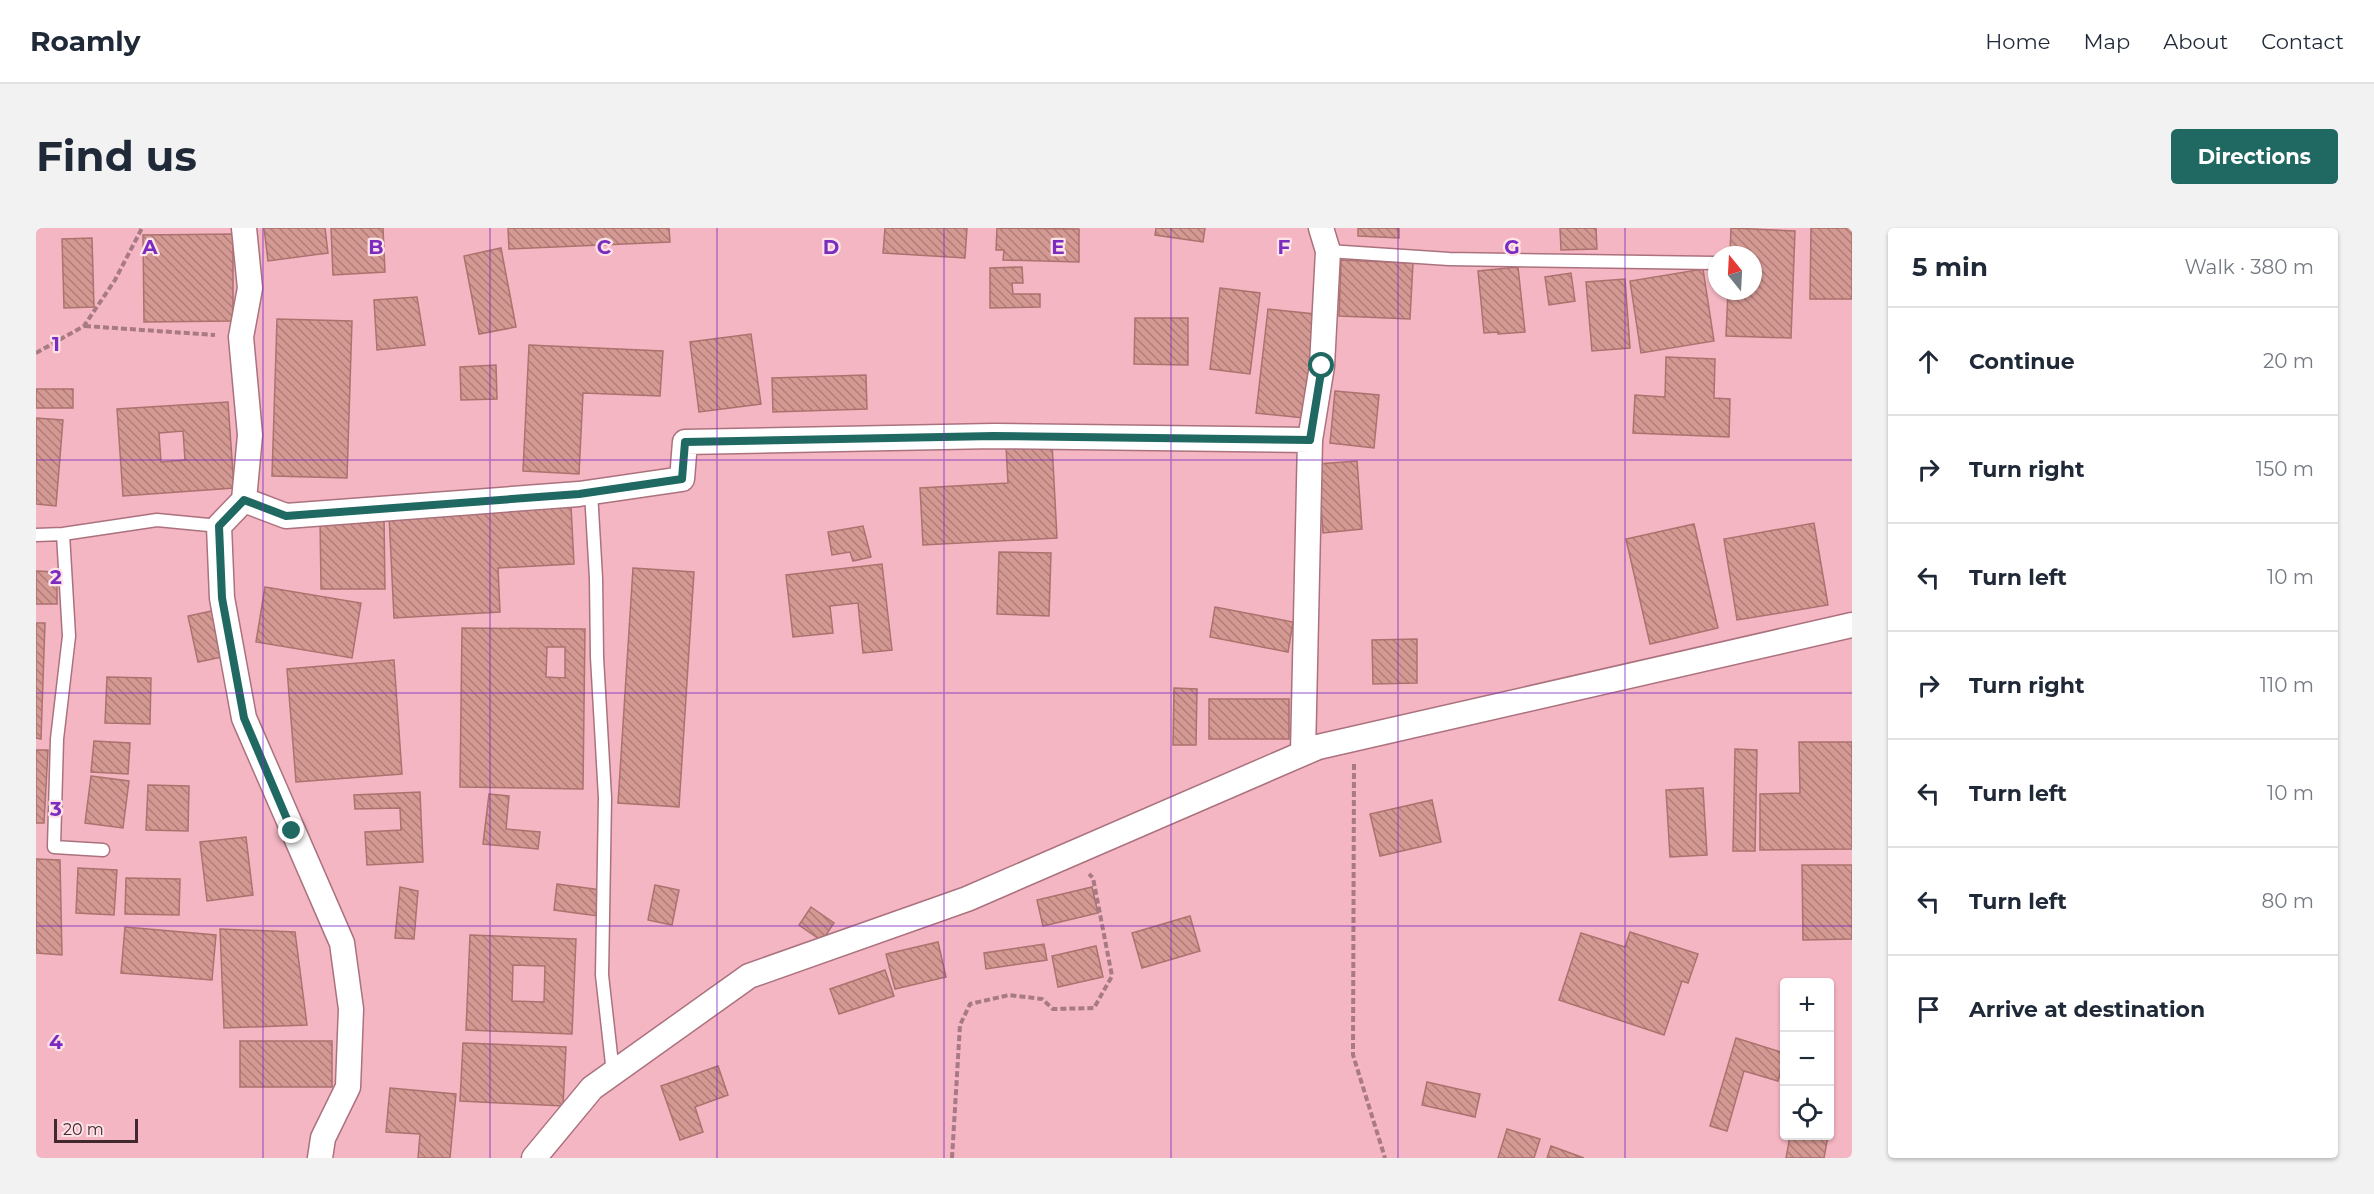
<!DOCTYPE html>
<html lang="en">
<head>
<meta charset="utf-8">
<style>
	:root { --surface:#fff; --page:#f2f2f3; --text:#1f2937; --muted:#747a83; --line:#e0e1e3; --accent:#206962 }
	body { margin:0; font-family:Montserrat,sans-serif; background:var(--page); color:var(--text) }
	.controls { position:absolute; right:18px; bottom:18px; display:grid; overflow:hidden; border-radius:6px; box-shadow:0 2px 4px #0004 }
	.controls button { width:54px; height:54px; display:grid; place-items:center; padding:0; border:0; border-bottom:2px solid var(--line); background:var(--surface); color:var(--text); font:30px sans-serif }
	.compass { position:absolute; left:1672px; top:18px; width:54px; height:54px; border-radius:50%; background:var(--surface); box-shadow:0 2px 4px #0004; rotate:342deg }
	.scale { position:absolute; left:18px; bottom:15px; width:84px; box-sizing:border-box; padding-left:6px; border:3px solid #40282e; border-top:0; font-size:16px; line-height:21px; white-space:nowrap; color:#40282e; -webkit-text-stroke:4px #fde2e7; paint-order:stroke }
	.stop { position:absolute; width:18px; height:18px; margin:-14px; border:4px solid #206962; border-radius:50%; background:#fff }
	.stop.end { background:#206962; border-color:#fff; box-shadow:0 2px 6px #0008 }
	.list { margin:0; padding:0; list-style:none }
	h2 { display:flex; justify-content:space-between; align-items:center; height:78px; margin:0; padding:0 24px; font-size:26px }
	h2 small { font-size:20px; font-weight:400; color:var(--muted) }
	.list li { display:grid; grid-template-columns:39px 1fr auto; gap:18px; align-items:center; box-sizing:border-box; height:108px; padding:0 24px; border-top:2px solid var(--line) }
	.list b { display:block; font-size:22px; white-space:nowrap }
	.list em { font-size:20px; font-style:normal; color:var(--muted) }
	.icon { flex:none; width:33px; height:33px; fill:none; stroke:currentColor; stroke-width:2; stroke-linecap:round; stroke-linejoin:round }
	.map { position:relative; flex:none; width:1816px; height:930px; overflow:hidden; border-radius:6px }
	header { display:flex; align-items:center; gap:36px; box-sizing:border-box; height:84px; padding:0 30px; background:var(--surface); border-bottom:2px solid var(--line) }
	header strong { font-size:28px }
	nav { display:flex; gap:33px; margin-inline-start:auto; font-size:21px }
	.intro { display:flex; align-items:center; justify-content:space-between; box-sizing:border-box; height:144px; padding:0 36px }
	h1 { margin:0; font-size:42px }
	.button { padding:15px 27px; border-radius:6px; background:var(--accent); color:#fff; font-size:21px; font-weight:700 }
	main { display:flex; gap:36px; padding:0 36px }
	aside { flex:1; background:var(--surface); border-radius:6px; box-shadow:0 2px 4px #0004 }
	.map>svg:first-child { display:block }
	.building { fill:url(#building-back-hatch); stroke:#ac726d; stroke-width:1.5; fill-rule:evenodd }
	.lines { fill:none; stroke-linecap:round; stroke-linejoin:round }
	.service-casing { stroke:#ab727e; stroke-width:15 }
	.minor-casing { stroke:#ab727e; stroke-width:27 }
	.path { stroke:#a87a84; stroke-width:4; stroke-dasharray:6 3; stroke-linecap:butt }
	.service { stroke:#fff; stroke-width:12 }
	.minor { stroke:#fff; stroke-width:24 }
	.route { stroke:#206962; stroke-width:8 }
	.grid { fill:none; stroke:#7b2cbf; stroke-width:1.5; stroke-opacity:0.55 }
	.grid-label { font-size:20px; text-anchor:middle; font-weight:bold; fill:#7b2cbf; stroke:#fde2e7; stroke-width:4.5; stroke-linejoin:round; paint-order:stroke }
</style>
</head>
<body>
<header>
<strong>Roamly</strong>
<nav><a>Home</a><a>Map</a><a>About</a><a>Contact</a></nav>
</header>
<div class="intro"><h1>Find us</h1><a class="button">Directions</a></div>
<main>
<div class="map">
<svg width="1816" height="930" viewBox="0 0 1816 930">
	<defs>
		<pattern id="building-back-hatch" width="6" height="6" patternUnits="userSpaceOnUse" patternTransform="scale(1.5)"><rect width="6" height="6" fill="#d59993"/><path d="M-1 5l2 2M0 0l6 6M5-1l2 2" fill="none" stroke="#ae7d78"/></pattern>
	</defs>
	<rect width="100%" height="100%" fill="#f4b6c3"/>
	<path class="building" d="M228 0H289L292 25 232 33Z
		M295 0H347L349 44 297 47Z
		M472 0H633L634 14 473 21Z
		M849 0H931L929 30 847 25Z
		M961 0 1043 1V34L967 32 968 22H960Z
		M1120 0H1169L1167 14 1119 7Z
		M1322 0H1363V10L1322 8Z
		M1524 0H1560L1561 21 1525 22Z
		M1695 0 1759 3 1755 110 1690 108 1692 63H1717V27H1694Z
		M1775 0H1816V71H1774Z
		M197 6V93L108 94 107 7Z
		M56 10 58 79 28 80 26 11Z
		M465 20 480 99 443 106 428 28Z
		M1305 32 1377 35 1374 91 1303 88Z
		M986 39 987 55H976L977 66H1004V79L954 80V40Z
		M1482 39 1489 104 1462 106V104L1448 105 1442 43Z
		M1667 41 1678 113 1605 125 1594 53Z
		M1535 45 1539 73 1513 77 1509 49Z
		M1589 51 1594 120 1556 123 1550 54Z
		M1184 60 1224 65 1214 146 1174 141Z
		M381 69 389 117 341 122 338 72Z
		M1232 81 1279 86 1268 190 1220 185Z
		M1099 90H1152V137L1098 136Z
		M241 91 316 93 311 250 236 248Z
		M715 106 725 176 663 184 654 114Z
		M493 117 627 123 624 168 547 165 543 246 487 243Z
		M1630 129 1679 131 1678 170 1694 171 1693 209 1597 205 1599 167 1629 169Z
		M460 137 461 171 425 172 424 139Z
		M830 147 831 181 737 184 736 150Z
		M0 161H37V180H0Z
		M1299 163 1343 167 1338 220 1294 215Z
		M192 174 198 260 87 268 81 181ZM147 203 149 232 125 234 123 205Z
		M0 190 27 192 20 278 0 276Z
		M1016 215 1021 310 887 317 884 260 972 255 970 218Z
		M1321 233 1326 301 1287 305 1282 236Z
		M535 278 538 336 462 340 464 384 358 390 353 287Z
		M284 290H348L349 361H285Z
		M1778 295 1792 377 1701 392 1688 311Z
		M1658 296 1682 400 1614 416 1590 311Z
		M827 298 835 329 817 333 814 324 796 327 792 304Z
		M963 324 1015 325 1013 388 961 386Z
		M846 336 856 422 827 425 822 375 794 378 797 405 757 409 750 347Z
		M597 340 658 344 643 579 582 575Z
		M0 343 21 344V376H0Z
		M229 359 325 375 316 430 220 414Z
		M1179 379 1257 394 1252 424 1174 409Z
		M176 383 186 429 162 434 152 388Z
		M0 395H9L5 511 0 510Z
		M426 400 549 401 547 561 424 559ZM511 419H529V450L510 449Z
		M1381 411V455L1337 456 1336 412Z
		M358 432 366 546 260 554 251 441Z
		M71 449 115 450 114 496 69 495Z
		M1138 460 1161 461 1160 517H1137Z
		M1173 471H1253V511H1173Z
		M58 513 94 515 92 546 55 544Z
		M1763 514H1816V621L1724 622V566L1764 565Z
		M1699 521 1721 522 1719 623H1697Z
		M0 522H12L8 595H0Z
		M55 548 93 553 87 600 49 595Z
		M112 557 153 558 152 603 110 602Z
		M1667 560 1671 627 1634 629 1630 562Z
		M384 564 387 634 331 637 329 604 365 602 364 580 319 581 318 567Z
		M453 566 473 568 470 601 504 604 502 621 447 616Z
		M1396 572 1405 614 1344 628 1334 586Z
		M210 609 217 667 171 673 164 614Z
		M0 631 24 632 26 727 0 725Z
		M1766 637H1816V711L1767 712Z
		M42 640 81 642 78 687 40 685Z
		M90 650 144 651 143 687 89 686Z
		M521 656 565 662 562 688 518 682Z
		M619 657 643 662 636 697 612 692Z
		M364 659 382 663 378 711 359 710Z
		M1056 659 1062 685 1007 698 1001 672Z
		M775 679 798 695 786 713 763 697Z
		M1154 688 1164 723 1106 740 1096 705Z
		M89 699 180 707 176 752 85 745Z
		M184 701 259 704 271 797 188 800Z
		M1594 704 1662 726 1652 755 1646 753 1628 807 1523 772 1545 705 1589 719Z
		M434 707 540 711 536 806 430 802ZM477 737 509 738 508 774 476 773Z
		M902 714 910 749 859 761 850 726Z
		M1008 716 1011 732 950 741 948 725Z
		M1060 718 1067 749 1022 759 1016 728Z
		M849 742 858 768 803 786 794 761Z
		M1700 810 1748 825V831L1742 853 1708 843 1691 903 1674 898Z
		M204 813H296V859H204Z
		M427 815 530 819 527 878 424 873Z
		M682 838 692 867 659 879 667 904 644 912 625 858Z
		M1391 854 1444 866 1439 889 1386 877Z
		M354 860 420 866 414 930H382L384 906 350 904Z
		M1471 901 1504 911 1498 930H1462Z
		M1754 908H1792L1788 930H1750Z
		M1515 918 1548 930H1511Z"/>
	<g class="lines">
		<g class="service-casing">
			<path id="service" d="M1292 23 1413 31 1678 35
				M555 264 560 350 561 429 569 570 566 747 577 845
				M27 306 33 408 21 511 18 619 67 622
				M0 307 27 306 121 292 183 298"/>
		</g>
		<g class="minor-casing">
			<path id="minor" d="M208 0 214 60 205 109 214 207 208 272 250 288 543 266 646 251 649 214 958 208 1274 212 1267 525
				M1274 212 1286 138 1292 23 1285 0
				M208 272 183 298 186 370 208 490 306 715 315 781 312 859 287 910 284 930
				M498 930 556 860 713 748 931 671 1282 519 1816 397"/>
		</g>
		<path class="path" d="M49 98 179 107
			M0 125 48 98 79 52 106 0
			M1318 536 1317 827 1349 930
			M916 930 924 797 934 776 973 767 1006 771 1017 781 1058 780 1076 748 1057 650 1053 646"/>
		<use href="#service" class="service"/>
		<use href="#minor" class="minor"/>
	</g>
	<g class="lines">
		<path class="route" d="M256 603 208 490 186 370 183 298 208 272 250 288 543 266 646 251 649 214 958 208 1274 212 1286 138"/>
	</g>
	<path class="grid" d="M227 0V930M454 0V930M681 0V930M908 0V930M1135 0V930M1362 0V930M1589 0V930M0 232H1816M0 465H1816M0 698H1816"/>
	<g class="grid-label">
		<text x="114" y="26">A</text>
		<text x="340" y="26">B</text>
		<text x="568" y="26">C</text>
		<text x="795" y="26">D</text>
		<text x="1022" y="26">E</text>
		<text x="1248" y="26">F</text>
		<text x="1476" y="26">G</text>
		<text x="20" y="123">1</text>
		<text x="20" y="356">2</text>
		<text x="20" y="588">3</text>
		<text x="20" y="821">4</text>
	</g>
</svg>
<div class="controls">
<button>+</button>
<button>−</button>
<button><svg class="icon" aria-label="locate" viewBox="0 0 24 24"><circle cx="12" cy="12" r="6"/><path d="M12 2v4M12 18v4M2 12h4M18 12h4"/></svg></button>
</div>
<svg class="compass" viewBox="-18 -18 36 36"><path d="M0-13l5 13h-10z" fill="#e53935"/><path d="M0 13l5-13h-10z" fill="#747a83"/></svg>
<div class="scale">20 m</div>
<div class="stop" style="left:1286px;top:138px"></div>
<div class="stop end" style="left:256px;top:603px"></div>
</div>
<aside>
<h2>5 min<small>Walk · 380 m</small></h2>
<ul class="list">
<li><svg class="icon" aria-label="ahead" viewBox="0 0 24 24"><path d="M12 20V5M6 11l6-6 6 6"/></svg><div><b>Continue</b></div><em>20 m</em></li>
<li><svg class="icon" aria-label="right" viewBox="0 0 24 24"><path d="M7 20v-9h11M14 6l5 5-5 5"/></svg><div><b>Turn right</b></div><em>150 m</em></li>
<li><svg class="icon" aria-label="left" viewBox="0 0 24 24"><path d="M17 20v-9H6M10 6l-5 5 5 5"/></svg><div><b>Turn left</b></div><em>10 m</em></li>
<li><svg class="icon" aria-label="right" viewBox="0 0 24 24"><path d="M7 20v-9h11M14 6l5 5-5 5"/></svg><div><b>Turn right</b></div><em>110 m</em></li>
<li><svg class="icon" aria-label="left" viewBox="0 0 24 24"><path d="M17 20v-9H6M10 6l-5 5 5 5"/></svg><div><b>Turn left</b></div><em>10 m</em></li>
<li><svg class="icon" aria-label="left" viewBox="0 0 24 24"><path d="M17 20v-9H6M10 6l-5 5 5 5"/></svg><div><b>Turn left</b></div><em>80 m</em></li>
<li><svg class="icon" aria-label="arrive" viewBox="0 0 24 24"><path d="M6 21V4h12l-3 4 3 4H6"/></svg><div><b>Arrive at destination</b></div></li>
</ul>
</aside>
</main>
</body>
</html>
